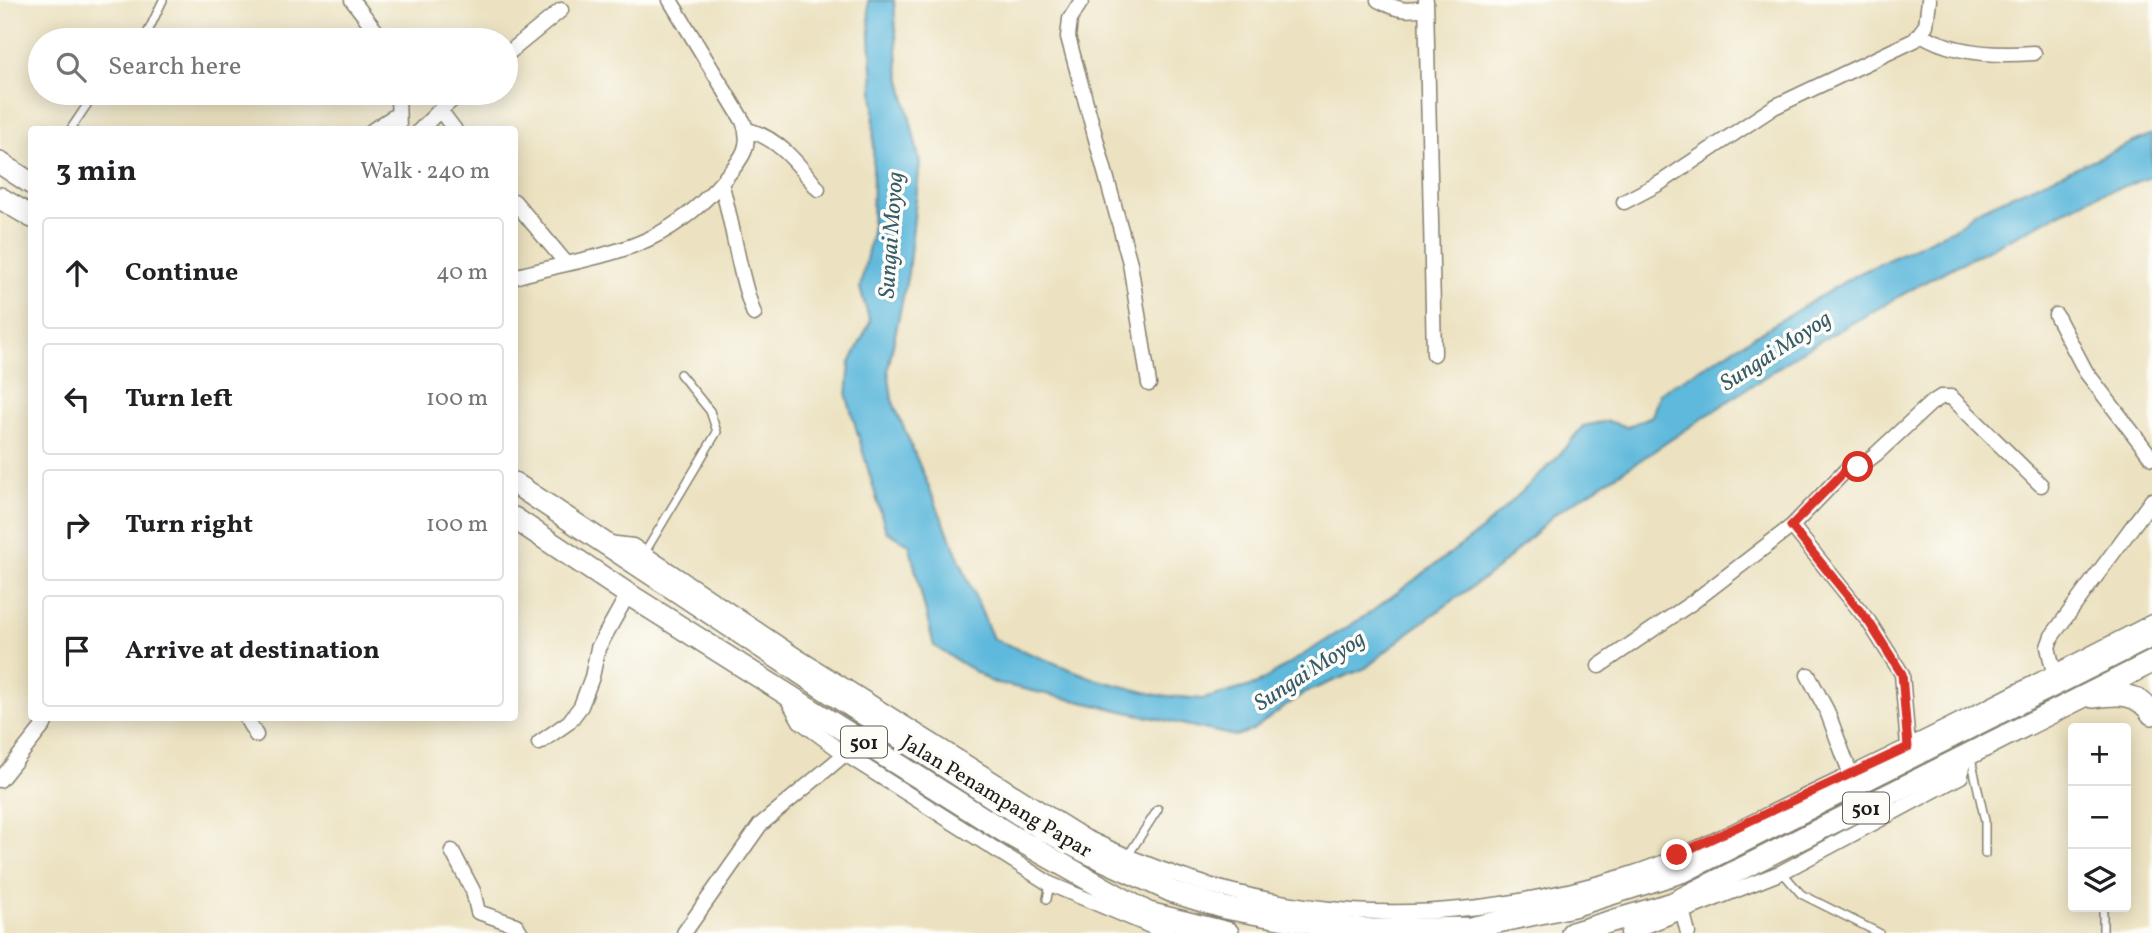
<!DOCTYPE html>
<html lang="en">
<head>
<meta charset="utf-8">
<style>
	:root { --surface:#fff; --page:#f6f6f6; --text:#202124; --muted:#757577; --line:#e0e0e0 }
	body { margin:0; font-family:Vollkorn,serif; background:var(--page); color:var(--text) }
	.controls { position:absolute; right:21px; bottom:21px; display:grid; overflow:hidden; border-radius:7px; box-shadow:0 4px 18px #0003 }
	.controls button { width:63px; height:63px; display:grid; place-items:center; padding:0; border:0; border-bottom:2px solid var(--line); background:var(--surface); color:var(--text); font:35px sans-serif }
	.stop { position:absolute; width:21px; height:21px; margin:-16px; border:5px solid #d93025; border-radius:50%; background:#fff }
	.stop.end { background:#d93025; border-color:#fff; box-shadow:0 2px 7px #0008 }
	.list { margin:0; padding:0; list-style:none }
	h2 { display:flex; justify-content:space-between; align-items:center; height:91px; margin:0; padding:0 28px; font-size:30px }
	h2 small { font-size:23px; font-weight:400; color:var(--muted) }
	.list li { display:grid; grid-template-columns:46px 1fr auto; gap:21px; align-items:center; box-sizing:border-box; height:112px; margin:0 14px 14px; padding:0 14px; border:2px solid var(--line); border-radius:7px }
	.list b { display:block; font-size:26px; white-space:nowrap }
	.list em { font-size:23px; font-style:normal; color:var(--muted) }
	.icon { flex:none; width:38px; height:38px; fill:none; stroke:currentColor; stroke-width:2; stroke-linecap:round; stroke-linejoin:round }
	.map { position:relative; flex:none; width:2152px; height:933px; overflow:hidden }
	.search { position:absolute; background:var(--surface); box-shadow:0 4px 18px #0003; left:28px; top:28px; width:490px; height:77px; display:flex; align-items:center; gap:18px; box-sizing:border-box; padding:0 24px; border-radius:38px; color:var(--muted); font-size:26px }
	.panel { position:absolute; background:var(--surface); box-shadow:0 4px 18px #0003; left:28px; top:126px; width:490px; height:595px; border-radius:7px }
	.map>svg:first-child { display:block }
	.water { fill:#5eb9dc; stroke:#3d6a7c; stroke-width:2 }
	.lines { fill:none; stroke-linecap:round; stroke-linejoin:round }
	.service-casing { stroke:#847f6e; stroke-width:10 }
	.minor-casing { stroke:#847f6e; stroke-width:17 }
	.primary-casing { stroke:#847f6e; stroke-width:24 }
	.service { stroke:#fff; stroke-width:7 }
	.minor { stroke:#fff; stroke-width:14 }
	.primary { stroke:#fff; stroke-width:21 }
	.route { stroke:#d93025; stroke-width:9 }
	.labels { text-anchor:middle; stroke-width:7; stroke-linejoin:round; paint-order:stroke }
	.shield { fill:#fdfcf7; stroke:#605f5e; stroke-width:2 }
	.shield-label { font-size:19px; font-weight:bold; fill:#1c1c1c }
	.street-label { font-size:21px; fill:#1c1c1c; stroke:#fdfcf7 }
	.water-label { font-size:23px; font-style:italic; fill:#365b69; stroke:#fdfcf7 }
</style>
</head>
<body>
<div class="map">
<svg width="2152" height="933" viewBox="0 0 2152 933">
	<rect width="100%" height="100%" fill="#fdfcf7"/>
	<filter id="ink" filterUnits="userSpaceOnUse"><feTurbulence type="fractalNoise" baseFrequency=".0143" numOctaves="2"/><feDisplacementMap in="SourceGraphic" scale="14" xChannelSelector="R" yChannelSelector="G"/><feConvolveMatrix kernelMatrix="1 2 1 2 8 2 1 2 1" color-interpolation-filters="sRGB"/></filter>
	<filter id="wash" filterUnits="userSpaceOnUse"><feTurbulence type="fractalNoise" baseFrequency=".00686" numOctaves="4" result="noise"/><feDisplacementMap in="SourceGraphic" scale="28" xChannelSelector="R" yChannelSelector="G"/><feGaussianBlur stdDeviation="1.57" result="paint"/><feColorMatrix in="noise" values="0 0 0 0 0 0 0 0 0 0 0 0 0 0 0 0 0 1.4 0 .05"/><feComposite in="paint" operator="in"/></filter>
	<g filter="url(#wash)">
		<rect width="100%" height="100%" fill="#ece2c1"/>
		<path class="water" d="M868 0H894L898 66 920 163 908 273 888 369 892 400 993 639 1098 680 1157 695 1203 699 1255 685 1371 612 1483 529 1555 460 1583 426 1608 421 1627 427 1652 416 1660 393 1854 276 1957 227 1974 212 2152 134V177L2094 196 1934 277 1806 349 1639 461 1556 513 1497 569 1409 632 1366 668 1304 693 1251 731 1235 736 992 682 934 646 909 544 886 531 847 397 850 363 870 322 860 288 872 232 874 105Z"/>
	</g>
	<g filter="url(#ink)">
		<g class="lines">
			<g class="service-casing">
				<path id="service" d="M144 40 163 0
					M70 130 95 93
					M644 554 717 432 710 411 680 374
					M1971 758 1985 821V854
					M1127 857 1158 809
					M1782 872 1801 894 1879 933
					M1047 899 1050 884
					M2103 907V933"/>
			</g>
			<g class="minor-casing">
				<path id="minor" d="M352 0 383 40
					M1082 0 1070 19 1068 37 1130 263 1149 384
					M1378 0C1395 9 1407 13 1426 7
					M1426 0 1434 354
					M1921 34C1953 54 1996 56 2034 53
					M506 55 561 10
					M398 93 399 130
					M373 130 398 114
					M420 130 440 110
					M455 130 440 110 461 93
					M747 130C778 137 799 165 818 189
					M721 183C734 227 738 272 754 314
					M514 201 566 263
					M1624 202 1660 183 1774 107 1915 40 1926 25 1929 0
					M514 277C604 252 661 255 726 177 742 159 753 145 743 121L670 0
					M2056 315 2086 372 2152 458
					M608 543 633 546 800 658 1085 837C1267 925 1433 933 1625 876 1690 856 1752 821 1814 792 1928 738 2040 680 2152 622
					M1599 666 1693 602 1792 526
					M2054 673 2048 647 2052 636 2152 500
					M1808 675 1827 711 1851 775
					M786 696 800 721 845 754 1050 884 1167 933
					M246 718 256 735
					M539 743 569 722 581 706 592 677 598 648 628 594
					M1908 746 1902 674 1869 622 1792 526 1846 470 1859 467 1876 454 1930 404 1941 397H1951L2041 485
					M0 780 44 725 46 718
					M452 851 473 891 478 912 516 925 521 933
					M1683 913 1688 933
					M684 933 760 825 845 754
					M1628 933 1782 872 1961 776 1963 759"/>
			</g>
			<g class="primary-casing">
				<path id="primary" d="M0 163 32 184
					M0 198 32 217
					M514 483 820 686 1042 829 1086 852 1173 892 1225 908 1313 924 1372 930 1470 928 1573 906 1684 871 2152 636
					M514 518 628 594 1010 835 1148 913 1228 933
					M2093 697C2118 694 2137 691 2152 714
					M1572 933 1673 903 2152 662"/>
			</g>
			<use href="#service" class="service"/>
			<use href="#minor" class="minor"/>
			<use href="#primary" class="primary"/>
		</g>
	</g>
	<g class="lines" filter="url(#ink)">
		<path class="route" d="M1677 855 1908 747 1902 674 1869 622 1791 526 1846 470 1858 467"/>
	</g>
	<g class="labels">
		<g class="shield">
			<rect x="841" y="726.5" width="46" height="31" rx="5"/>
			<rect x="1843" y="792.5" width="46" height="31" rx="5"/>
		</g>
		<g class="shield-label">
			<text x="864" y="749">501</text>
			<text x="1866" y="815">501</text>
		</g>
		<g class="street-label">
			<text transform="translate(997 796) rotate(31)" y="7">Jalan Penampang Papar</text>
		</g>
		<g class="water-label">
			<text transform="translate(890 235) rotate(-86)" y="8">Sungai Moyog</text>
			<text transform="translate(1775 350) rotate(-33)" y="8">Sungai Moyog</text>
			<text transform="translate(1309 670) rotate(-33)" y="8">Sungai Moyog</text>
		</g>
	</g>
</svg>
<div class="controls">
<button>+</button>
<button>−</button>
<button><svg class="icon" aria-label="layers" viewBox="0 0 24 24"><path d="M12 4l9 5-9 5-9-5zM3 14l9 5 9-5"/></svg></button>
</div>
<div class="stop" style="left:1858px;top:467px"></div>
<div class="stop end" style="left:1677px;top:855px"></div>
<div class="search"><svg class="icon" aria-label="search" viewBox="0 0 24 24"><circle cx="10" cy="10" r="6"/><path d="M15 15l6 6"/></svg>Search here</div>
<section class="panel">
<h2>3 min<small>Walk · 240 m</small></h2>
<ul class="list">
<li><svg class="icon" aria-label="ahead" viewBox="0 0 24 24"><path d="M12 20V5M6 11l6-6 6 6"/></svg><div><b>Continue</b></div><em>40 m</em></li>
<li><svg class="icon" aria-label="left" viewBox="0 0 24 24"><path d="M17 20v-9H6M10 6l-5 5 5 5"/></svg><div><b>Turn left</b></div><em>100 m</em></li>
<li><svg class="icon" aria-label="right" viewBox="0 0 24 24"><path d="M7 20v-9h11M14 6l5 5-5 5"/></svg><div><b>Turn right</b></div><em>100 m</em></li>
<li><svg class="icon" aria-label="arrive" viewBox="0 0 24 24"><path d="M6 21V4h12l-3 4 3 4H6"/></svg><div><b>Arrive at destination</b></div></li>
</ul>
</section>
</div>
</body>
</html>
